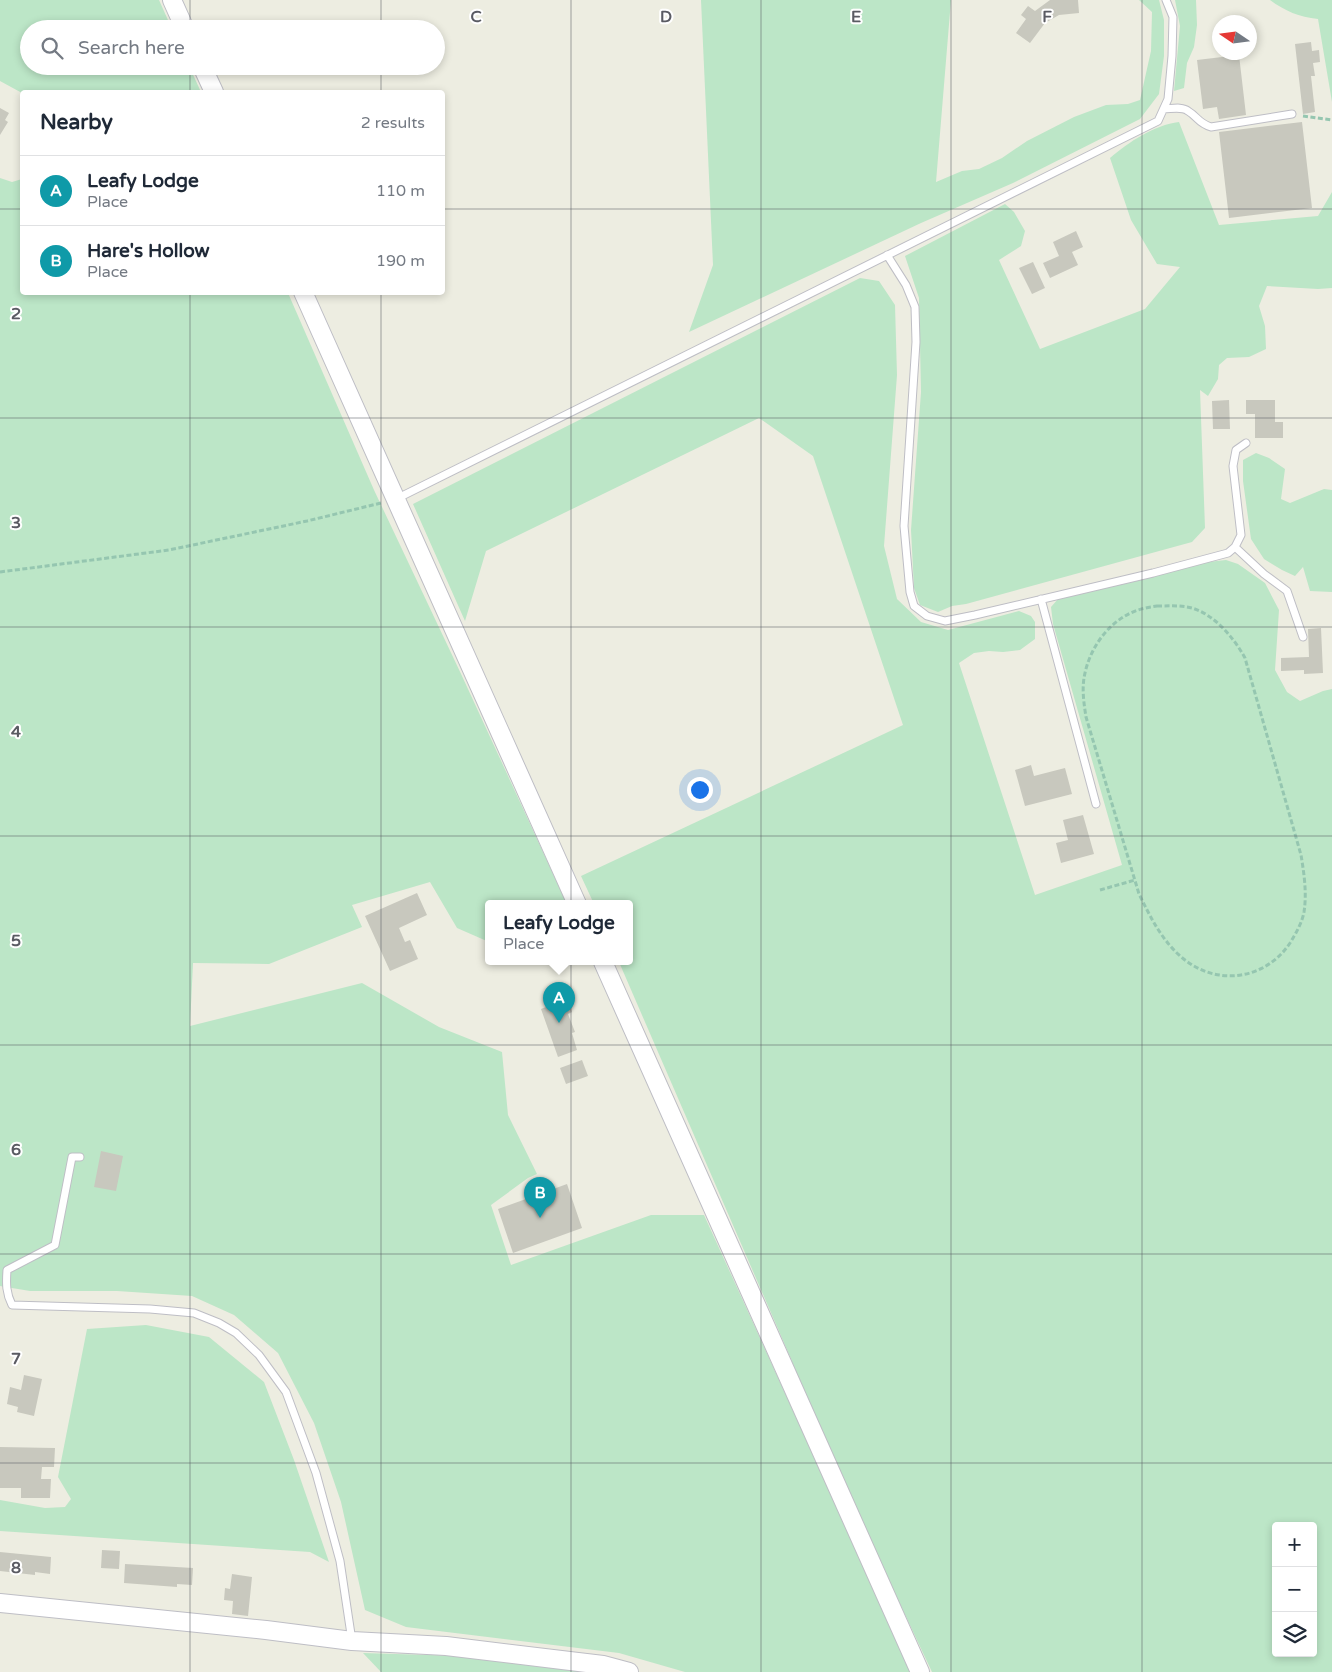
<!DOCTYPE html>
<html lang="en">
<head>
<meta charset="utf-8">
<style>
	:root { --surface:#fff; --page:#f2f2f3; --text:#1f2937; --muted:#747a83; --line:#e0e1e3; --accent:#db2777 }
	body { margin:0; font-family:"Varela Round",sans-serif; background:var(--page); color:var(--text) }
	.controls { position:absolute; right:15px; bottom:15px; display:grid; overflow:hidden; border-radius:5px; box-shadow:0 2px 8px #0003 }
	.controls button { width:45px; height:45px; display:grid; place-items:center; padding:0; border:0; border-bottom:1px solid var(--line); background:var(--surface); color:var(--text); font:25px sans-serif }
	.compass { position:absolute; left:1212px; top:15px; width:45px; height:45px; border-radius:50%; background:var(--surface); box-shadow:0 2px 8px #0003; rotate:283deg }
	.you { position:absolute; left:699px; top:789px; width:18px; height:18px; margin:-12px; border:4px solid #fff; border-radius:50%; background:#1a73e8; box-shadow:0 0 0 8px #1a73e833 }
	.badge { display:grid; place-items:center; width:32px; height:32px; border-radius:50%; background:var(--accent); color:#fff; font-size:16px; font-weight:700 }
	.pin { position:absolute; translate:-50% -41px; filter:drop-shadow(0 1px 2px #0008) }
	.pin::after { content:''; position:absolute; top:26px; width:18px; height:15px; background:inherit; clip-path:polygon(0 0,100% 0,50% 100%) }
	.popup { position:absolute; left:485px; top:900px; width:148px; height:65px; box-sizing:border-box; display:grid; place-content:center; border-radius:5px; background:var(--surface); filter:drop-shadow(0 1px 4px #0005); font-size:16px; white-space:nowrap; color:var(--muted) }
	.popup b { font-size:19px; color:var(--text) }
	.popup::after { content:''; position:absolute; left:50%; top:100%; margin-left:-10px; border:10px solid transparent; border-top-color:var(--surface) }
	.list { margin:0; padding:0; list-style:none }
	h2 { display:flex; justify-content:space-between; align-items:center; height:65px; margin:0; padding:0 20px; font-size:21px }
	h2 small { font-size:16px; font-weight:400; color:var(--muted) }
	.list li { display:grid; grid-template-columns:32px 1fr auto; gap:15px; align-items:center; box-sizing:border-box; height:70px; padding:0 20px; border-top:1px solid var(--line) }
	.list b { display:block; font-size:19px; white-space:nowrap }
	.list p { margin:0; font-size:16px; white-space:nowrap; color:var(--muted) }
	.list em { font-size:16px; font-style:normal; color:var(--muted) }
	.icon { flex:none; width:28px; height:28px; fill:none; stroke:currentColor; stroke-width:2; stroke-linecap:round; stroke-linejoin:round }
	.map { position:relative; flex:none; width:1332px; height:1672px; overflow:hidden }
	.search { position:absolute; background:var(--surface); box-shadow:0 2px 8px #0003; left:20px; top:20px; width:425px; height:55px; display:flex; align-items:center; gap:12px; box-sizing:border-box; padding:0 18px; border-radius:28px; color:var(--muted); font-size:19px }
	.panel { position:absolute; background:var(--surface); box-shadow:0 2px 8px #0003; left:20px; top:90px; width:425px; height:205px; border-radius:5px }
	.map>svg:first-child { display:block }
	.green { fill:#bce6c7; fill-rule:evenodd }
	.building { fill:#c8c8be }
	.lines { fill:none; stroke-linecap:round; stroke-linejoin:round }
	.service-casing { stroke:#bebec5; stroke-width:9 }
	.tertiary-casing { stroke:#bebec5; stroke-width:20 }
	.path { stroke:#95c6b0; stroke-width:3; stroke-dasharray:5 2.5; stroke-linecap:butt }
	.service { stroke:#fff; stroke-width:7 }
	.tertiary { stroke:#fff; stroke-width:18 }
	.grid { fill:none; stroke:#5a5b63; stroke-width:1; stroke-opacity:0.55 }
	.grid-label { font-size:16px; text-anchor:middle; font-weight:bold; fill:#5a5b63; stroke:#fff; stroke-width:4; stroke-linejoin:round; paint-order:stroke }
</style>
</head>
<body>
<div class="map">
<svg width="1332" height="1672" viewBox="0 0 1332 1672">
	<rect width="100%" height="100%" fill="#edede1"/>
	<path class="green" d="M0 0H159L172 29H29V66H189L201 92 22 93 0 81Z
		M701 0H951L936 182 962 171 979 169 1002 158 1027 141 1074 117 1106 105 1128 104 1140 100 1151 51 1152 12 1139 0H1159L1164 20V56L1159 94 1140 119 1013 183 921 223 689 332 713 265Z
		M1175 0H1196L1197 25 1194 47 1187 63 1184 88 1174 91 1180 26Z
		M1270 0H1332V102L1318 19C1299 17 1285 11 1270 0Z
		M1179 122 1219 225 1318 216 1332 192V288L1318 289 1267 286 1259 306 1265 326 1266 349 1249 357 1227 358 1219 365 1218 379 1208 396 1200 390 1205 528 1192 542 966 604 952 606 938 612 920 605 914 588 911 530 921 392 919 298 905 256 1005 204 1014 212 1025 231 1021 246 999 260 1040 349 1145 309 1180 267 1157 264 1131 220 1110 158C1129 142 1154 125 1179 122Z
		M0 178 12 182 22 179V292L288 293 374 490 462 676 567 904H489V942L457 928 430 882 352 905 362 927 269 964 193 963 190 1026 362 983 439 1027 502 1052 508 1115 537 1174 528 1178 491 1205 511 1265 651 1215H704L912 1672H685L619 1653 406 1627 365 1610 341 1502 314 1423 278 1353 234 1315 192 1296 117 1291H30L0 1286Z
		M860 278 879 281 895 305 897 375 884 546 897 599 921 622 948 630 1019 611 1031 616 1035 622V639L1020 650 1003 652 989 651 974 653 959 663 1035 895 1122 865 1053 624 1051 607 1058 599 1208 562 1226 560 1238 564 1265 583 1279 610 1275 670 1287 692 1300 701 1323 691 1332 689V1672H932L820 1434 791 1359 619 962H629V904H594L581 876 903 725 813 456 759 418 486 551 465 621 413 504ZM1276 1526H1313V1653H1276Z
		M1256 453 1269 458 1285 469 1281 499 1290 503 1324 489 1332 490V592L1310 591 1303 567 1295 576 1282 570 1264 559 1251 539 1243 481V460Z
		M146 1325 209 1337 264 1382 294 1460 329 1562 310 1552 0 1531V1500L45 1508 65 1507 71 1499 58 1477 87 1329Z
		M363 1653 462 1656 600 1672H381Z"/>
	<path class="building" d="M1050 0H1078L1079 13 1059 15 1045 23 1030 43 1016 33 1026 19 1021 15 1028 6 1035 11Z
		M1311 42 1312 51 1319 50 1320 62 1313 63 1315 76H1311L1315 112 1303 114 1295 44Z
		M1239 55 1246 115 1219 119 1217 107 1203 109 1197 60Z
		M0 108 9 113 5 120 8 122 0 135Z
		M1302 122 1312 208 1229 218 1219 132Z
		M1076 231 1083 247 1072 252 1078 265 1050 278 1043 263 1059 256 1053 242Z
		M1033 262 1045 288 1032 294 1019 268Z
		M1229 400 1230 429H1213L1212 401Z
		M1246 400H1275V422H1283V438H1255V414H1246Z
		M1321 628 1323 673 1304 674V670L1281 671V658L1309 657 1308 629Z
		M1031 765 1034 776 1065 768 1072 794 1025 806 1015 770Z
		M1083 815 1094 854 1061 863 1056 843 1068 840 1063 820Z
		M417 893 427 915 399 928 405 942 410 940 418 959 390 971 365 916Z
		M567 999 572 1012 568 1014 575 1032 572 1033 577 1050 558 1057 541 1009Z
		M582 1060 588 1076 566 1084 560 1068Z
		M101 1151 123 1156 116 1191 94 1187Z
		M567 1184 582 1228 513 1253 498 1209Z
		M24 1375 42 1379 34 1416 17 1412 18 1407 7 1404 10 1387 21 1390Z
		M0 1447 55 1448 54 1467H42L41 1479H51L50 1498H21V1488H0Z
		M102 1550 120 1551 119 1569 101 1568Z
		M0 1552 51 1557 50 1574 35 1572V1575L0 1571Z
		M125 1564 193 1568 192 1585 177 1584V1587L124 1583Z
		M232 1574 252 1577 248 1616 232 1614 233 1601 224 1600 225 1588 230 1589Z"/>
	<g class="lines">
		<g class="service-casing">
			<path id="service" d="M1164 109C1171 109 1182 106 1188 111 1198 117 1198 123 1211 127L1292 114
				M887 255 906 285 915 307 916 342 904 526 910 592 914 606 927 616 945 621 975 615 1153 573 1228 553 1235 547 1241 535 1233 466 1236 450 1246 443
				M396 499 1158 121 1168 99 1172 56 1173 17 1166 0
				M1235 547 1264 574 1287 591 1303 637
				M1041 599 1096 804
				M80 1157H72L55 1245 7 1270C6 1284 6 1293 12 1305L150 1309 194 1313 219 1323 236 1333 259 1355 286 1392 316 1473 340 1561 352 1641"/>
		</g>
		<g class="tertiary-casing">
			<path id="tertiary" d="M172 0 185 29
				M202 66 214 92
				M303 292 577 904
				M603 962 920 1672
				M0 1603 266 1630 352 1641 446 1646 603 1665 629 1672"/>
		</g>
		<path class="path" d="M1303 116 1332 120
			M0 572 169 550 307 521 381 503
			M1157 606C1169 606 1181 605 1192 608 1215 615 1234 638 1245 658L1301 855C1304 873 1307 893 1304 912 1302 923 1296 933 1290 943 1264 982 1212 987 1178 954 1160 937 1150 916 1139 894L1086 717C1084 704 1082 691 1084 678 1089 648 1109 620 1138 610 1144 608 1151 607 1157 606Z
			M1100 890 1135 880"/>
		<use href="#service" class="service"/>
		<use href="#tertiary" class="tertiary"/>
	</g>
	<path class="grid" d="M190 0V29M381 0V29M571 0V1672M761 0V1672M951 0V1672M1142 0V1672M190 66V92M381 66V92M0 209H22M442 209H1332M190 292V1672M381 292V1672M0 418H1332M0 627H1332M0 836H1332M0 1045H1332M0 1254H1332M0 1463H1332"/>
	<g class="grid-label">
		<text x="476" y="22">C</text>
		<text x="666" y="22">D</text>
		<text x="856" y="22">E</text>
		<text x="1047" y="22">F</text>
		<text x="16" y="319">2</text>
		<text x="16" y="528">3</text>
		<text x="16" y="737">4</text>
		<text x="16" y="946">5</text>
		<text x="16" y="1155">6</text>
		<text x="16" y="1364">7</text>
		<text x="16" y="1573">8</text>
	</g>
</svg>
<div class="controls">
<button>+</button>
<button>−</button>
<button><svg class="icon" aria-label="layers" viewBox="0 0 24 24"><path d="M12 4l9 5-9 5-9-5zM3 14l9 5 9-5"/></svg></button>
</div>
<svg class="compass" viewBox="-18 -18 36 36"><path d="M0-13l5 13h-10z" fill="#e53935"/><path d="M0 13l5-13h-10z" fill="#747a83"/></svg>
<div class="you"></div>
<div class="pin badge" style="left:559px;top:1023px;background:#0f9aa8">A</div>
<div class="popup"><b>Leafy Lodge</b>Place</div>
<div class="pin badge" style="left:540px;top:1218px;background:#0f9aa8">B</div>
<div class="search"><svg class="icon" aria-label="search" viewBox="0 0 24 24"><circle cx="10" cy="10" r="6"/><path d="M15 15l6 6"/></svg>Search here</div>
<section class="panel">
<h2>Nearby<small>2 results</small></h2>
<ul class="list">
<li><span class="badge" style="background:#0f9aa8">A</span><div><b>Leafy Lodge</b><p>Place</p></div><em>110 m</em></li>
<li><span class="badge" style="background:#0f9aa8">B</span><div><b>Hare's Hollow</b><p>Place</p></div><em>190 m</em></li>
</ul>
</section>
</div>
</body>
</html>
